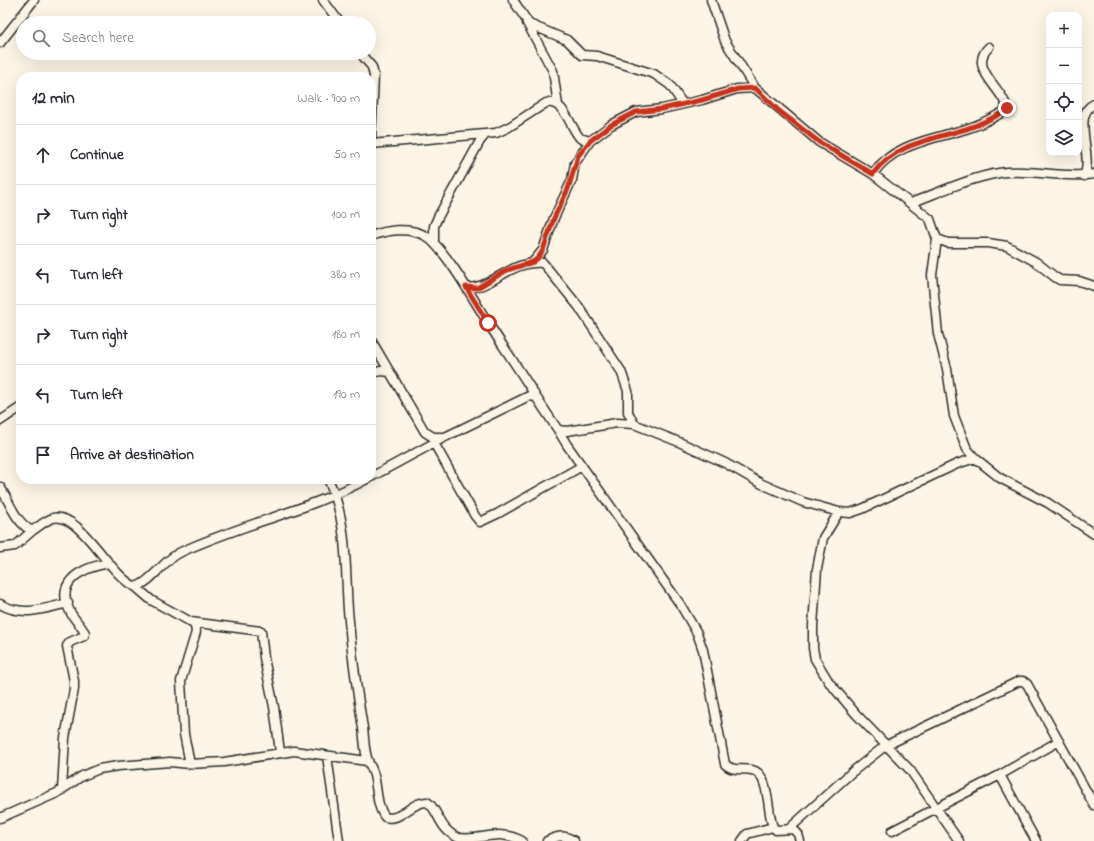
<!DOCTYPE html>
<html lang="en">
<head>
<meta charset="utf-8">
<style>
	:root { --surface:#fff; --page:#f2f2f3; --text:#2b2b33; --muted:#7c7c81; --line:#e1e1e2 }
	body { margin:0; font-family:"Indie Flower",sans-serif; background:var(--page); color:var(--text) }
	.controls { position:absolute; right:12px; top:12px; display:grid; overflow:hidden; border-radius:8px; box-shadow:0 4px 16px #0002 }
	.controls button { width:36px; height:36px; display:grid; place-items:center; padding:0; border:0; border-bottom:1px solid var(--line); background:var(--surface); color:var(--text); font:20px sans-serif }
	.stop { position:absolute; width:12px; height:12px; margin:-9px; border:3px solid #c8321e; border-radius:50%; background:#fff }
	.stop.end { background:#c8321e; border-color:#fff; box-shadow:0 1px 4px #0008 }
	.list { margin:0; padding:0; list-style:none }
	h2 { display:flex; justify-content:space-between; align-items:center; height:52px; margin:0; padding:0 16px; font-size:17px }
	h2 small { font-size:13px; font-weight:400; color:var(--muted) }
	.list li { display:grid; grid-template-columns:26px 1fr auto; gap:12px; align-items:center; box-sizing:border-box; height:60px; padding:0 16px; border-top:1px solid var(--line) }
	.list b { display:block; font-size:15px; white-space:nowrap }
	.list em { font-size:13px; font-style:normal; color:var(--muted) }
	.icon { flex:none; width:22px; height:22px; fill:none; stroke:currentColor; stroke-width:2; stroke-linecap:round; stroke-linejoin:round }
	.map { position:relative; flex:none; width:1094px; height:841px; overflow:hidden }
	.search { position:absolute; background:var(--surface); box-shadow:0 4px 16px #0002; left:16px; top:16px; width:360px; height:44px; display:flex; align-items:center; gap:10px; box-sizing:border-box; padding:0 14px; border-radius:22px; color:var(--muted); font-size:15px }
	.panel { position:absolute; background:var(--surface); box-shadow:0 4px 16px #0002; left:16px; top:72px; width:360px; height:412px; border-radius:16px }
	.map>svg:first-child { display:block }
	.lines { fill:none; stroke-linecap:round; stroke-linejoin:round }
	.minor-casing { stroke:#2b2b2b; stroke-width:11 }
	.minor { stroke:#fcf5e5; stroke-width:8 }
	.route { stroke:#c8321e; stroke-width:5 }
</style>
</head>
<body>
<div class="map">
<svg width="1094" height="841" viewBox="0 0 1094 841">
	<rect width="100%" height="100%" fill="#fcf5e5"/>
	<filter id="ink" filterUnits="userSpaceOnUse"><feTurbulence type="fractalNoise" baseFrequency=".025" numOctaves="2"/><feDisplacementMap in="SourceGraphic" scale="8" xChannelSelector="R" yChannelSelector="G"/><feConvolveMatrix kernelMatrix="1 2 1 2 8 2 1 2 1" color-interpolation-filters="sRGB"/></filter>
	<g filter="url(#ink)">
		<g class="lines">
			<g class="minor-casing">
				<path id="minor" d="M323 0 340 23
					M513 0 529 24 567 40 582 55 597 56 654 74 670 85 683 104
					M711 0 725 41 755 88 819 142 873 174 930 219 937 239 932 275 938 334 947 369 954 416 967 449 975 458 1000 478 1048 503 1094 534
					M527 23 553 71 558 105
					M0 43 34 0
					M360 53 372 67 374 76 371 139
					M371 144 496 133 509 127 546 103C564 99 570 127 580 138L590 141
					M873 174C892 144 934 139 966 129 979 125 993 118 1005 111L1007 108C1003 88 967 68 989 47
					M1084 176C1094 157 1071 114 1094 104
					M911 203C940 192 969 178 999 173 1030 168 1062 179 1094 174
					M371 236C387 230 408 227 424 235 444 246 475 302 488 323 504 348 521 372 536 397
					M937 239 948 243H988L1007 246 1036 262 1055 277 1060 280 1079 281 1094 286
					M434 242V226L438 217 480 141 485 135
					M533 262 543 250 554 218 572 180 575 163 590 141 611 125 636 112 662 109 702 100 737 89 755 88
					M466 287C489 292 510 259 543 263L579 307 621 371 628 391V412L634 424
					M371 340 425 432 433 437H445
					M371 373 381 371 390 372
					M0 421 21 407
					M558 430 567 445 680 604 697 633 703 650 725 764C733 772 742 768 752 770 770 773 767 813 773 827L776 830 793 829 798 834 800 841
					M434 443 475 516 480 522 497 514 582 466
					M371 477 445 437 529 396 536 397 558 430 567 431 617 423 634 424 679 442 725 463 762 484 803 502 839 512 850 513 862 509 957 464 975 458
					M328 479C348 520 345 566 348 610 351 648 356 685 362 722 365 735 363 751 369 763
					M0 487C10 502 15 522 32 531 38 527 46 520 53 518 81 512 110 577 136 587 153 581 163 560 181 552 241 524 308 511 367 479
					M839 512 823 538 817 569 813 626V648L815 659 829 682 856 714 910 770 959 841
					M0 548 15 546 32 531
					M136 587 151 600 191 622 195 626 196 632 181 681 184 734 190 764
					M0 604C22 617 44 609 68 603
					M191 622 261 631 264 658 274 707 280 752
					M327 756 339 841
					M1000 775 1036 841
					M62 790 65 738 74 689V681L67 646 70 642 84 636 85 633C81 626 76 621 72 615 52 582 81 568 109 563
					M0 818 57 793 82 776 99 769 118 766 170 762 190 764 224 762 294 751 367 761C380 776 373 802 385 817 401 822 412 801 427 802 439 809 438 830 459 838 482 841 499 828 522 841
					M790 828 852 772 885 746 1019 681H1023L1027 684 1094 805
					M892 831 1000 775 1059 741
					M547 841C557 836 564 834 574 841
					M742 841 747 834 773 827"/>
			</g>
			<use href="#minor" class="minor"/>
		</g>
	</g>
	<g class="lines" filter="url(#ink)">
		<path class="route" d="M488 323 466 287 477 288 507 270 533 262 538 258 543 250 554 218 568 189 578 156 590 141 611 125 636 112 662 109 702 100 738 89 755 88 778 110 819 142 873 174C893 144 934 139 966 129 979 125 993 118 1005 111L1007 108"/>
	</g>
</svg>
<div class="controls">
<button>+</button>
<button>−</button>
<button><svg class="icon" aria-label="locate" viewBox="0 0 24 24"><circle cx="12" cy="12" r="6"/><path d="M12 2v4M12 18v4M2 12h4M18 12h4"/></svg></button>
<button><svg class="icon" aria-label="layers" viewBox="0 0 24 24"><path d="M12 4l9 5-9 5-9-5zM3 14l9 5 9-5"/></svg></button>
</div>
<div class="stop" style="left:488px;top:323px"></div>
<div class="stop end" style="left:1007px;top:108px"></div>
<div class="search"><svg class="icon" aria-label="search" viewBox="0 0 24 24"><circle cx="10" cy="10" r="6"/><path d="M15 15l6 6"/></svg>Search here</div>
<section class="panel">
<h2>12 min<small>Walk · 900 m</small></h2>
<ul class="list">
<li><svg class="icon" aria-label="ahead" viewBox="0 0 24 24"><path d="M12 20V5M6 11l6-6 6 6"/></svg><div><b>Continue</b></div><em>50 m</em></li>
<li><svg class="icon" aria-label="right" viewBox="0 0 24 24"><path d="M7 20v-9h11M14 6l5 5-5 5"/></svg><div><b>Turn right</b></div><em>100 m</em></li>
<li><svg class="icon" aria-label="left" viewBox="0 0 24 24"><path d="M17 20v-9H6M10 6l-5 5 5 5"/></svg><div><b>Turn left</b></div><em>380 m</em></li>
<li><svg class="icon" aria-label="right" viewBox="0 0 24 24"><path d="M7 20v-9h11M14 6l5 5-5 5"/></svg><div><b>Turn right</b></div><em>180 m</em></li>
<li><svg class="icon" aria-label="left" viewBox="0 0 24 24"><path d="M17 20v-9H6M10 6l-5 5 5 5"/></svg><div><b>Turn left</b></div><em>190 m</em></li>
<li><svg class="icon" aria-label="arrive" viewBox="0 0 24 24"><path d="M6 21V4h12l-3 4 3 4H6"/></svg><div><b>Arrive at destination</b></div></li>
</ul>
</section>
</div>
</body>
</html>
